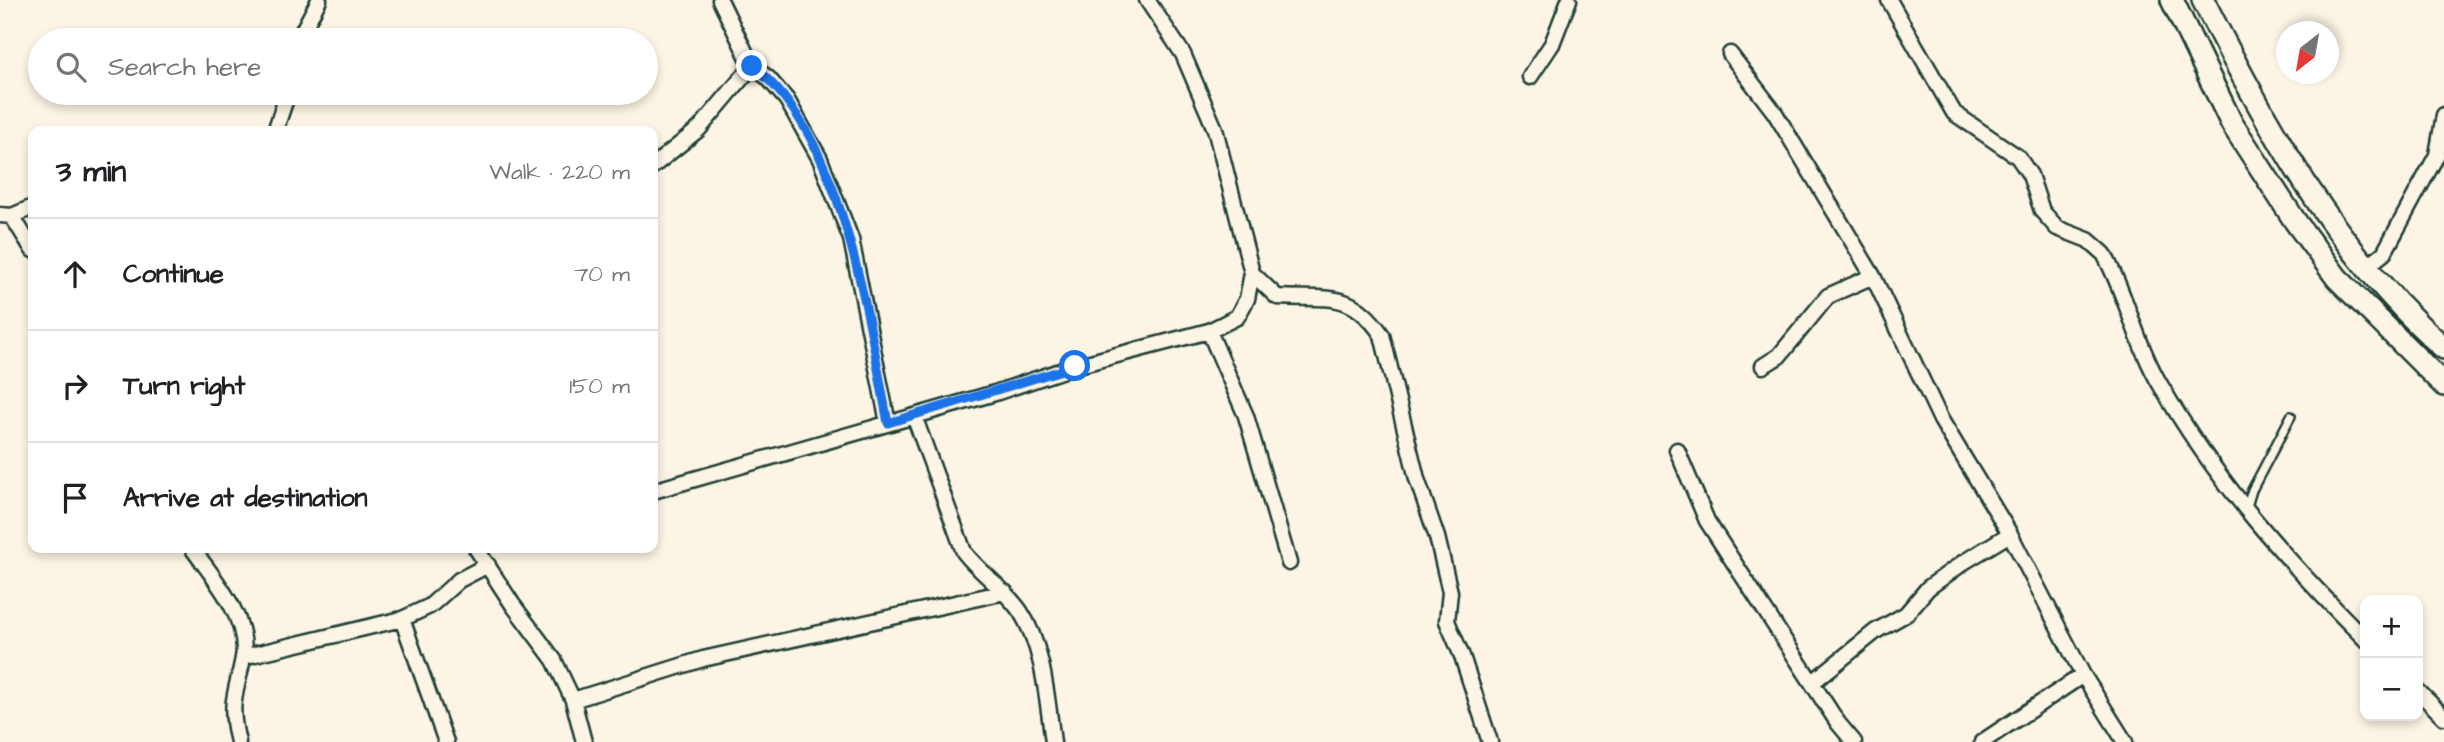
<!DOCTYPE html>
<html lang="en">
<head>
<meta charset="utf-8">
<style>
	:root { --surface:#fff; --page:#f2f2f2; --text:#202124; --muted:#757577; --line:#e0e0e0 }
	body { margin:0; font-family:"Architects Daughter",sans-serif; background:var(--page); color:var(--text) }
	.controls { position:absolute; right:21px; bottom:21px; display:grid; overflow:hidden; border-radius:14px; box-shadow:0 4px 10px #0003 }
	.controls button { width:63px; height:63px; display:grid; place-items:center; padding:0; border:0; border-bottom:2px solid var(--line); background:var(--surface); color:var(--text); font:35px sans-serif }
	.compass { position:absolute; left:2276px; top:21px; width:63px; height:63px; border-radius:50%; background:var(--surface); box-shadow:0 4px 10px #0003; rotate:211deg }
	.stop { position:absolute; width:21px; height:21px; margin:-16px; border:5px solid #1a73e8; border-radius:50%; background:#fff }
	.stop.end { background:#1a73e8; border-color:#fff; box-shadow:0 2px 7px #0008 }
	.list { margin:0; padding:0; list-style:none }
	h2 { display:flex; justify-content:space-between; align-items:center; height:91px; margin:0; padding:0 28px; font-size:30px }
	h2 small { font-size:23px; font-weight:400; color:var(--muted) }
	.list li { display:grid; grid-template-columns:46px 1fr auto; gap:21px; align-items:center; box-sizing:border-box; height:112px; padding:0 28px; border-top:2px solid var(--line) }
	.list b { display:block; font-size:26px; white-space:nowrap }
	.list em { font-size:23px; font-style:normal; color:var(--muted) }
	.icon { flex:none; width:38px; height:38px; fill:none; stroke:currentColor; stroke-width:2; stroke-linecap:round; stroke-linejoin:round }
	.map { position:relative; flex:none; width:2444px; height:742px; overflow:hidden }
	.search { position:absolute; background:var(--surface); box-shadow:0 4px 10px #0003; left:28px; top:28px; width:630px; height:77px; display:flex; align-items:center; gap:18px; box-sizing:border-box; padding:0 24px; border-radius:38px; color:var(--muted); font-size:26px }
	.panel { position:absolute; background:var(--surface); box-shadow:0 4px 10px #0003; left:28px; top:126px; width:630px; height:427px; border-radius:14px }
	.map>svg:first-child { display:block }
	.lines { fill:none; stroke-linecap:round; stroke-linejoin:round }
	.lane-casing { stroke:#1f3d34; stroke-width:12 }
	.street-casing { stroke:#1f3d34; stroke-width:19 }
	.secondary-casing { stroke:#1f3d34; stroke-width:26 }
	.lane { stroke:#fcf5e5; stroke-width:7 }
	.street { stroke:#fcf5e5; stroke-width:14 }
	.secondary { stroke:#fcf5e5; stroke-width:21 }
	.route { stroke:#1a73e8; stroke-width:9 }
</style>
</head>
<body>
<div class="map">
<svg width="2444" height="742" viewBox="0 0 2444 742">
	<rect width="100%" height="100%" fill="#fcf5e5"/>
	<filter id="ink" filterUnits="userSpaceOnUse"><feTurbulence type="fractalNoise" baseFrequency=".0143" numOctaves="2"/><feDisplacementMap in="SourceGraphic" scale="14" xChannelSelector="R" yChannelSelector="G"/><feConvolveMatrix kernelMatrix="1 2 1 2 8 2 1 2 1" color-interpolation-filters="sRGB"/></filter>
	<g filter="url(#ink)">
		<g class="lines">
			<g class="lane-casing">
				<path id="lane" d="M2246 510 2252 490 2291 416"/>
			</g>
			<g class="street-casing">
				<path id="street" d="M720 0 752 66 768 78 787 100 820 159 851 239 888 423
					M1889 0 1954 113 2018 157 2030 175 2042 211 2057 228 2088 240 2104 254C2127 296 2136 344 2161 386 2216 482 2288 562 2365 639
					M298 40 319 0
					M1730 54 1775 113 1873 276 1941 420 2010 534 2083 675 2125 742
					M1530 77 1552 44 1569 0
					M275 131 288 93
					M653 166 699 129 752 66
					M0 215 12 216 33 207
					M12 216 33 250
					M2366 267 2384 253 2437 155 2444 115
					M1252 273 1277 297C1327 300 1351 289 1382 335L1417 479 1437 537 1450 592 1447 621 1462 656 1490 742
					M1209 331 1246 416 1289 563
					M1763 366 1779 356 1828 296 1873 276
					M914 416 964 552C981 574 1004 588 1020 611 1044 647 1047 700 1053 742
					M1677 450 1707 521 1838 723 1854 742
					M653 491 995 393 1075 366 1209 331 1237 317 1247 299 1252 273 1215 129 1183 54 1147 0
					M192 548C213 577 250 619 243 658 236 695 228 702 238 742
					M476 548 513 605 554 660 573 700 584 742
					M402 619 446 742
					M243 657 402 619 430 606 459 580 488 565
					M1813 682 1876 631 1906 614 1928 588 1964 562 2010 534
					M2418 691 2444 717
					M573 700 703 659 1005 592
					M1982 742 2083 675"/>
			</g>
			<g class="secondary-casing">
				<path id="secondary" d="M2172 0 2232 124 2295 221 2337 278 2444 385
					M2203 0C2267 127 2336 253 2444 348"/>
			</g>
			<use href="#lane" class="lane"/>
			<use href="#street" class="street"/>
			<use href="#secondary" class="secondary"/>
		</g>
	</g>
	<g class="lines" filter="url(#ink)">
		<path class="route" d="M752 66C843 132 868 319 888 423L1075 366"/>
	</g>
</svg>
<div class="controls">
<button>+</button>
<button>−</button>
</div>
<svg class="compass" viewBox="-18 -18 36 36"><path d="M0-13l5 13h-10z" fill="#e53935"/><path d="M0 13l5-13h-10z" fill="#757577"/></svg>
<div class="stop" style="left:1075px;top:366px"></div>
<div class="stop end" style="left:752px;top:66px"></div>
<div class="search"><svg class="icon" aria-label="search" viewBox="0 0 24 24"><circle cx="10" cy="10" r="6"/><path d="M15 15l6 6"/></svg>Search here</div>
<section class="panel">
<h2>3 min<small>Walk · 220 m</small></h2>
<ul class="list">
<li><svg class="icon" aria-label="ahead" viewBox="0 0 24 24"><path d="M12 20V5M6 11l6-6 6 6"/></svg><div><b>Continue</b></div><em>70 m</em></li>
<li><svg class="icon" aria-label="right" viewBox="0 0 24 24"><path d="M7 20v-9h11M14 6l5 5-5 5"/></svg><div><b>Turn right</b></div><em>150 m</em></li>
<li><svg class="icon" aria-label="arrive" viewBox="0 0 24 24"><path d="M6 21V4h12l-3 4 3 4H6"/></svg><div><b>Arrive at destination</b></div></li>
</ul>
</section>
</div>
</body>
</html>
